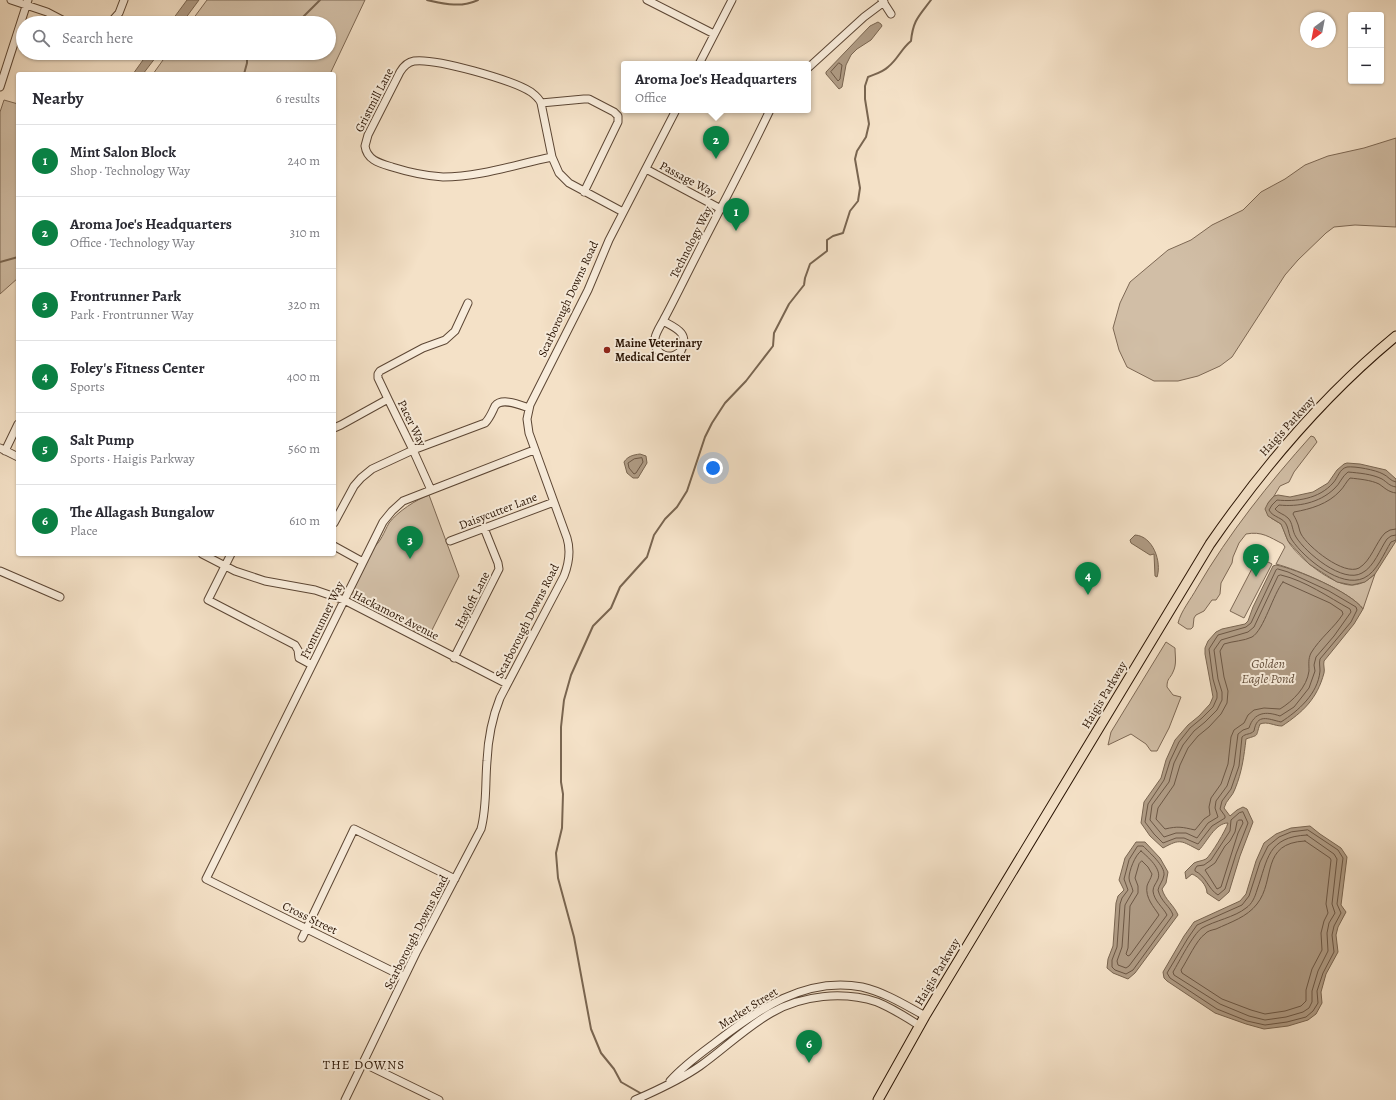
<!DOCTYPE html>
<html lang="en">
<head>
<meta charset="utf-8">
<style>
	:root { --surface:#fff; --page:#f7f7f7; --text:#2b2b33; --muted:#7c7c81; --line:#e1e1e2; --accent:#0b8043 }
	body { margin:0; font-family:Alegreya,serif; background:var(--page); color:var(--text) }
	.controls { position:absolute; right:12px; top:12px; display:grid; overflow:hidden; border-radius:4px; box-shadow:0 1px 3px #0004 }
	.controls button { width:36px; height:36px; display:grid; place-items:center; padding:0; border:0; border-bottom:1px solid var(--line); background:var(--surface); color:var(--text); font:20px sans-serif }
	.compass { position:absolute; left:1300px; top:12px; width:36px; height:36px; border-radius:50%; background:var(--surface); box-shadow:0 1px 3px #0004; rotate:212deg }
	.you { position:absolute; left:713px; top:468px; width:14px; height:14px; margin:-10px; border:3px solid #fff; border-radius:50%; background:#1a73e8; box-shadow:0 0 0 6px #1a73e833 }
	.badge { display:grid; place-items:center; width:26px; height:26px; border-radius:50%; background:var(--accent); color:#fff; font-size:13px; font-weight:700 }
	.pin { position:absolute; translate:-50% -33px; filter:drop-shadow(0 1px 2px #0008) }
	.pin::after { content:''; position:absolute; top:21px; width:14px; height:12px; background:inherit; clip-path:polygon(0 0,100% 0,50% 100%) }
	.popup { position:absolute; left:621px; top:61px; width:190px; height:52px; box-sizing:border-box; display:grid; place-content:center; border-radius:4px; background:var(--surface); filter:drop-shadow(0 1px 3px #0005); font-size:13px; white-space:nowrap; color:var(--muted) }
	.popup b { font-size:15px; color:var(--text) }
	.popup::after { content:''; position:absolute; left:50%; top:100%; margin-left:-8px; border:8px solid transparent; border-top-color:var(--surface) }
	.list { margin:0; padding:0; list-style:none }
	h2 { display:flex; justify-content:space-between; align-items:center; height:52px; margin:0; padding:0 16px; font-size:17px }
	h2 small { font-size:13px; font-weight:400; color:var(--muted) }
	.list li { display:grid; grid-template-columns:26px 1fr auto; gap:12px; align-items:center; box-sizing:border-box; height:72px; padding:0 16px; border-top:1px solid var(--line) }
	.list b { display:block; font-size:15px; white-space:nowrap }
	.list p { margin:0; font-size:13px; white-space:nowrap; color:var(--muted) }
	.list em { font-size:13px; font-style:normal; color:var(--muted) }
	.icon { flex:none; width:22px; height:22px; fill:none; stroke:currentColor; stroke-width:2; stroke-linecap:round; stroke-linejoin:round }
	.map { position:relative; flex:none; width:1396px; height:1100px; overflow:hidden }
	.search { position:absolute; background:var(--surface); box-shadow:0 1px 3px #0004; left:16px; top:16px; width:320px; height:44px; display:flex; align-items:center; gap:10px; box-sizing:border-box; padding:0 14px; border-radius:22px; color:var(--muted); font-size:15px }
	.panel { position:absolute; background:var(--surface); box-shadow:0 1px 3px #0004; left:16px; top:72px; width:320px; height:484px; border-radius:4px }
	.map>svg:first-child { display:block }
	.green { fill:#d1bea6; stroke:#7d6854 }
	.water { fill:#af9b84; stroke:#796550 }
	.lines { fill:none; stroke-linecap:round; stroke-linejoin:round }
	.shore { stroke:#6c5744; stroke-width:1 }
	.stream { stroke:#796550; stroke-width:2 }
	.minor-casing { stroke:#5c4634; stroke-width:9 }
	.major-casing { stroke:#291303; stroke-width:11 }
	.minor { stroke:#f8ecdb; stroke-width:7 }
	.major { stroke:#f4e1c7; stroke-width:9 }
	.poi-dot { fill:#8f2418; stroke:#f8ecdb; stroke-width:1.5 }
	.labels { text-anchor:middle; stroke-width:4; stroke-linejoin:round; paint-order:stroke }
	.street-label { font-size:12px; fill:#291303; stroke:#f8ecdb }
	.poi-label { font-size:12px; font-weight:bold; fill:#291303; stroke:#f8ecdb; text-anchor:start }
	.water-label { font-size:13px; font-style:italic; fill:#65503d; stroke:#f8ecdb }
	.neighbourhood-label { font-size:13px; letter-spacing:1px; fill:#291303; stroke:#f8ecdb }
</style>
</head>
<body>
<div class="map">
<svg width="1396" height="1100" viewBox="0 0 1396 1100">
	<rect width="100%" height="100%" fill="#f4e1c7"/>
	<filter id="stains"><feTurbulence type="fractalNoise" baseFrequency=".005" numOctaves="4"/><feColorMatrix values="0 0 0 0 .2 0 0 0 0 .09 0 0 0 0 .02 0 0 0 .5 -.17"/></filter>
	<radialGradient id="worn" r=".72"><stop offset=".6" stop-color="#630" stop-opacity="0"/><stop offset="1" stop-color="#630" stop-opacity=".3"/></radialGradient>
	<path class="green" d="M207 0H365L330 74H153L168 53H329V23H190Z
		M4 100 18 104V278L0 294V112Z
		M1396 138V227L1355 225 1334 227 1326 233 1298 260 1285 275 1232 357 1220 366 1198 376 1178 381H1154L1127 367 1119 350 1113 328 1120 303 1130 282 1168 250 1191 240 1212 225 1243 210 1261 192 1285 179 1305 165 1328 156 1364 148Z
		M1311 436 1314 437 1317 442 1294 472 1289 482 1280 486 1274 496 1268 503 1271 518 1281 524C1284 529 1285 535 1288 541 1297 557 1334 587 1353 585 1363 584 1368 580 1375 574L1363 609C1351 592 1296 569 1276 564L1285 547 1283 544C1269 537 1262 531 1246 534L1239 543 1233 557 1232 563 1221 583 1220 594 1216 600H1212L1204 611 1196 615 1194 618 1193 627 1191 629H1187L1178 623C1181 611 1191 599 1197 588 1229 533 1269 483 1311 436Z
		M429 495 459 576 427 640 354 601 350 598V593L372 549C381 542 384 532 389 523 397 512 417 499 429 495Z
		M1258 557 1272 564 1244 618 1230 611Z
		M1166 642 1175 648C1175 656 1177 664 1173 672 1170 679 1167 678 1167 687L1173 695 1181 697 1169 728 1157 751H1151L1146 744 1131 734 1108 745 1111 732Z"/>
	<path class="water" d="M187 0H199L182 23H170Z
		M878 22 881 24 882 26 871 40 857 49 851 55 846 65 842 87 839 89 826 74V72L870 26Z
		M148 53H159L143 74H133Z
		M640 454 646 456 647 463 638 478H633L627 473 624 462C628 456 633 455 640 454Z
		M1347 463 1360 464 1386 470 1396 479V541L1375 574 1365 582 1352 585 1337 582 1309 564 1288 541 1281 524 1268 516 1265 509 1268 503 1274 496 1278 495 1290 497 1313 492 1328 483 1337 470 1344 464Z
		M1135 535C1153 536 1162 562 1157 577L1155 576 1154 554 1150 555 1131 543 1130 540Z
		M1276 565C1296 569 1351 592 1363 609L1354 624 1324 661C1323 665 1325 669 1324 673 1317 699 1303 712 1282 726 1274 726 1268 721 1260 724 1255 738 1260 734 1246 739 1244 756 1242 772 1235 789 1233 796 1226 800 1224 808L1230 816 1237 810 1243 807 1247 809 1253 822 1240 856 1229 892 1219 901 1207 893C1207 885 1199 877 1192 874L1186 879 1185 872C1188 869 1191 866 1194 863 1198 861 1202 861 1206 859 1211 855 1226 830 1228 823 1215 823 1207 842 1199 850 1181 841 1181 838 1163 848L1150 836 1141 823 1144 802 1161 778 1166 760 1175 740 1188 725 1199 716 1210 704 1213 697 1205 654V648L1208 641 1216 632 1222 629 1245 624 1248 621 1253 607 1273 566Z
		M1310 826 1320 834 1341 848 1347 857 1341 905 1346 912 1338 927 1336 935 1338 952 1326 974 1321 992 1322 1003 1316 1014 1308 1020 1288 1026 1264 1029 1246 1024 1215 1013 1167 981 1164 978 1163 972 1184 936 1194 922 1240 901 1246 894 1256 861 1264 843 1276 834 1291 828Z
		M1136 842H1145L1160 858 1168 872 1166 883 1162 889C1165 900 1174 905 1178 915L1135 973 1128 979 1113 973 1107 968 1108 959 1113 946 1116 903 1118 896 1124 890 1119 880 1125 858Z"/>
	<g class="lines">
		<path class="shore" d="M839 63 842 65 840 79 838 81 831 72Z
			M642 458 643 462 636 473 634 474 629 468 628 463 634 459Z
			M1396 482C1390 481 1388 476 1383 474 1376 470 1355 466 1347 467 1339 469 1338 478 1333 483 1319 499 1296 502 1277 500L1272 505 1269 510C1273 518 1284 517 1287 526 1289 531 1289 536 1292 540 1304 558 1341 589 1364 578 1377 572 1384 553 1391 542L1396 540
			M1396 487C1389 486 1387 482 1382 479 1372 474 1359 473 1348 472 1342 476 1340 484 1334 489 1319 503 1298 507 1279 505L1275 509C1278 513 1284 514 1288 518 1293 523 1292 531 1296 537 1306 553 1343 584 1362 573 1374 567 1380 549 1387 539L1391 536 1396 535
			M1396 493C1388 492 1385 488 1379 484 1371 480 1359 479 1350 478 1346 482 1344 487 1340 491 1328 504 1311 509 1294 512L1293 514C1294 516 1296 519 1297 522 1299 526 1299 530 1301 534 1308 547 1344 576 1359 568 1371 561 1376 542 1385 533L1390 530 1396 529
			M1278 569 1288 572 1329 591 1356 607 1357 610 1351 622 1320 659C1319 663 1320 667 1320 671 1318 694 1298 711 1281 722 1268 719 1257 713 1254 731 1250 735 1246 733 1242 737L1239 766 1231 789 1222 801 1220 809 1225 816V818L1212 826 1198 844 1184 838H1176L1163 843 1154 834 1145 822 1148 804 1164 780 1170 761 1179 742 1190 728 1202 718 1213 707 1217 698V693L1213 679 1209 649 1218 635 1246 627 1251 623 1276 570Z
			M1281 575C1306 581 1328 597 1350 609L1351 612 1334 636 1316 657 1314 665 1315 671 1309 688 1294 707 1280 716C1266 711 1254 712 1249 728L1243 730 1238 734 1234 765 1227 786 1216 801 1215 808 1218 817 1208 823 1197 838 1186 833H1176L1164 837 1150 820 1152 805 1169 782 1174 763 1183 745 1194 731 1205 722 1217 710 1222 700V692L1218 679 1214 650 1221 640 1248 632 1254 627 1278 576Z
			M1283 582 1330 603 1342 611 1343 614C1334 628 1320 638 1311 653 1308 659 1309 664 1309 671 1307 687 1293 701 1280 709L1264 708 1254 710 1248 715 1244 723 1234 730 1231 737 1228 764 1221 784 1211 798 1209 807 1210 815 1204 819 1195 830C1182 827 1178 826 1165 829L1156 819 1158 808 1174 785 1180 765 1188 748 1198 736 1209 727 1221 714 1227 703 1228 691 1224 677 1220 651 1224 644C1233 641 1244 641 1252 637 1264 630 1273 594 1283 582Z
			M1243 812 1248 823 1236 854 1225 889 1218 895C1208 889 1206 876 1195 871V869L1197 866 1204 865 1211 860 1230 831 1231 820 1239 813Z
			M1239 820H1242L1243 823 1238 833 1221 887 1217 889 1205 870 1215 863 1225 846 1230 841 1235 832 1237 822Z
			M1308 830 1338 850 1343 858 1337 904 1341 913 1334 926 1332 935 1334 952 1323 973 1317 991 1318 1003 1313 1011 1306 1017 1287 1022 1265 1025 1247 1021 1217 1009 1170 978 1167 973 1188 938 1197 925 1242 905 1249 896 1260 862 1268 846 1279 837 1291 832Z
			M1307 835 1334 854 1337 859 1332 904 1335 913 1329 923 1327 933 1328 951 1318 971 1312 991V1002L1309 1008 1303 1012 1286 1017 1265 1020 1249 1016 1220 1004 1174 975 1173 972C1179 962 1193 934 1202 928 1214 921 1235 917 1246 908 1252 904 1255 897 1257 890 1268 859 1267 837 1307 835Z
			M1305 841 1330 858 1331 860 1326 904 1328 913 1324 921 1321 933 1322 950 1312 969 1306 990V1001L1301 1006 1285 1011 1265 1014 1251 1010 1222 999 1182 973 1181 970C1187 961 1197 939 1205 934 1207 931 1212 930 1216 929 1231 922 1247 917 1257 904 1276 880 1260 843 1305 841Z
			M1138 846H1143C1150 853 1165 866 1164 875 1163 881 1159 885 1158 890 1161 902 1170 906 1173 915L1133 970 1126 974 1115 970 1112 967V960L1117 947 1120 904 1122 898 1128 890 1124 879 1129 860Z
			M1141 851C1148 857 1162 869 1158 879 1156 884 1153 886 1153 891 1154 901 1163 907 1167 915L1129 966 1126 968 1118 965 1117 961 1122 947 1125 905 1133 891C1132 886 1129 882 1129 878 1129 871 1135 855 1141 851Z
			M1142 861 1148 867 1152 874C1151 879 1148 882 1147 886 1145 898 1154 907 1159 915L1130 955 1128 956 1126 954 1128 948 1130 906 1138 893V886L1135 878 1139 864Z"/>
		<path class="stream" d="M427 0C445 4 461 8 478 0
			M295 23 301 19 320 0
			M244 74 247 63V53
			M0 262 18 257
			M642 1094 621 1082 614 1069 601 1053 591 1029 574 937 558 878 556 853 562 828 563 794 561 782V727L564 700 571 675 593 626 611 608 620 587 647 557 654 535 665 519 677 507 687 491 705 437 712 423 725 403 746 381 773 346 774 333 789 304 804 285 805 278 810 264 827 251V240L833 236 843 233 850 211 858 201 860 188 855 159 857 151 866 137 869 124 865 99V86L868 77C875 74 883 72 888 67 898 59 901 49 911 41 913 20 919 16 931 0"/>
		<g class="minor-casing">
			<path id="minor" d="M11 0 47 12 68 23
				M647 0 714 34
				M882 0 891 14
				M110 23 119 13 124 0
				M699 64 732 0
				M808 68 864 17 884 2
				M0 87 28 0
				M541 103 584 99H589L614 112 618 116V122L584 192
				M552 157 541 103C539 98 535 95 531 92 512 80 436 58 414 61 408 62 403 67 400 72L368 135 365 146C367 160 379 163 392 167 408 172 426 176 443 177 480 177 517 164 552 157L559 173 569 183 623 212
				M646 169 721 209
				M663 321C676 328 690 333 681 351 678 353 675 356 671 356 661 357 653 348 655 338 656 332 661 325 664 319 671 306 678 292 685 278 713 222 743 167 770 110
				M388 399 378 378V374L380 371 423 348 445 340 455 331 468 303
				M334 428 341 425 388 399 413 450 431 490
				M0 448 18 457
				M5 451 18 424
				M334 523 354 486 361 478 372 469 413 450 485 423C490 418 492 412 495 406 502 397 520 405 529 408
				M450 541 554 502
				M334 546 363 562
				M202 554 235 571 265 581 315 590 344 600 507 684
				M231 554 208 600 295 645 298 650 299 658 312 665
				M0 571 60 597
				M454 658 499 569 498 563 484 528
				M302 938 354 829 455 879
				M404 977 206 879 383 522 392 511 403 501 534 450
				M363 1063 439 1100
				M670 1081C683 1066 700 1054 716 1042 758 1010 805 976 862 987 884 992 905 1005 925 1016
				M345 1100 416 953 481 829C487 807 485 784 487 761 488 739 492 718 500 698L564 576C569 563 571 551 567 538L529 433 527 419 530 405 588 290 609 240 676 110
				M635 1100C658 1090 680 1080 700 1066 724 1049 745 1028 771 1013 802 995 843 991 877 1002 892 1008 906 1017 920 1026"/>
		</g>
		<g class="major-casing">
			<path id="major" d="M878 1100 925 1016 1210 544C1264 466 1323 396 1396 336"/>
		</g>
		<use href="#minor" class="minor"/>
		<use href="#major" class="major"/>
	</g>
	<circle class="poi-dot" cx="607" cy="350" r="4"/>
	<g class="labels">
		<g class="street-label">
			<text transform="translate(374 100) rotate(-63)" y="4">Gristmill Lane</text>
			<text transform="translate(688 179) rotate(28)" y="4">Passage Way</text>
			<text transform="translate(691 242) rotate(-63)" y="4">Technology Way</text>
			<text transform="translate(568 299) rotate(-65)" y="4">Scarborough Downs Road</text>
			<text transform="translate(412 423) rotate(64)" y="4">Pacer Way</text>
			<text transform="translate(1287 426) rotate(-48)" y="4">Haigis Parkway</text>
			<text transform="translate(498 511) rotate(-21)" y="4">Daisycutter Lane</text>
			<text transform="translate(472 600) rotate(-63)" y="4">Hayloft Lane</text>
			<text transform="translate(396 615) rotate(27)" y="4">Hackamore Avenue</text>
			<text transform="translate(322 620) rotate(-64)" y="4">Frontrunner Way</text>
			<text transform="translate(527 621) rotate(-63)" y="4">Scarborough Downs Road</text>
			<text transform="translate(1104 695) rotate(-59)" y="4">Haigis Parkway</text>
			<text transform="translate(310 918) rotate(26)" y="4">Cross Street</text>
			<text transform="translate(416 932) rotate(-63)" y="4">Scarborough Downs Road</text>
			<text transform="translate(937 972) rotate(-59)" y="4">Haigis Parkway</text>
			<text transform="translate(748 1008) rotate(-32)" y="4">Market Street</text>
		</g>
		<g class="poi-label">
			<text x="615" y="347">Maine Veterinary<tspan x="615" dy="14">Medical Center</tspan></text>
		</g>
		<g class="water-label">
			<text x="1268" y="668">Golden<tspan x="1268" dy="15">Eagle Pond</tspan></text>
		</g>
		<g class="neighbourhood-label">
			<text x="364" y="1069">THE DOWNS</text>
		</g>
	</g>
	<rect width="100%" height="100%" filter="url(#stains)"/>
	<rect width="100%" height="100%" fill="url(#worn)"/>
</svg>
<div class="controls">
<button>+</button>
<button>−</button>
</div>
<svg class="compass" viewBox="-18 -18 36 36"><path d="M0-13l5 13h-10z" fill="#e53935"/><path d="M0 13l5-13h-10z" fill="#7c7c81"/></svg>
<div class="you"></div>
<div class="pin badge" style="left:736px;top:231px">1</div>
<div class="pin badge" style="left:716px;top:159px">2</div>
<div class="popup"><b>Aroma Joe's Headquarters</b>Office</div>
<div class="pin badge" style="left:410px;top:559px">3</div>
<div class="pin badge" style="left:1088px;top:595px">4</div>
<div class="pin badge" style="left:1256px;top:577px">5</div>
<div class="pin badge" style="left:809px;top:1063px">6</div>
<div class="search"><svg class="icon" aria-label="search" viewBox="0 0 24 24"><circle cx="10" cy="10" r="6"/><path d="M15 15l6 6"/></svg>Search here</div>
<section class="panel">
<h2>Nearby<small>6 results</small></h2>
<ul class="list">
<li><span class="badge">1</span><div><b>Mint Salon Block</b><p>Shop · Technology Way</p></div><em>240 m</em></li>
<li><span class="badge">2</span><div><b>Aroma Joe's Headquarters</b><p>Office · Technology Way</p></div><em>310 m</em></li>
<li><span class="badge">3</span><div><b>Frontrunner Park</b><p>Park · Frontrunner Way</p></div><em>320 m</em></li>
<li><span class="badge">4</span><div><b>Foley's Fitness Center</b><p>Sports</p></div><em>400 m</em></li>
<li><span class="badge">5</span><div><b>Salt Pump</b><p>Sports · Haigis Parkway</p></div><em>560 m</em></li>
<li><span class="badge">6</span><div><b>The Allagash Bungalow</b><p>Place</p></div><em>610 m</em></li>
</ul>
</section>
</div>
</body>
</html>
